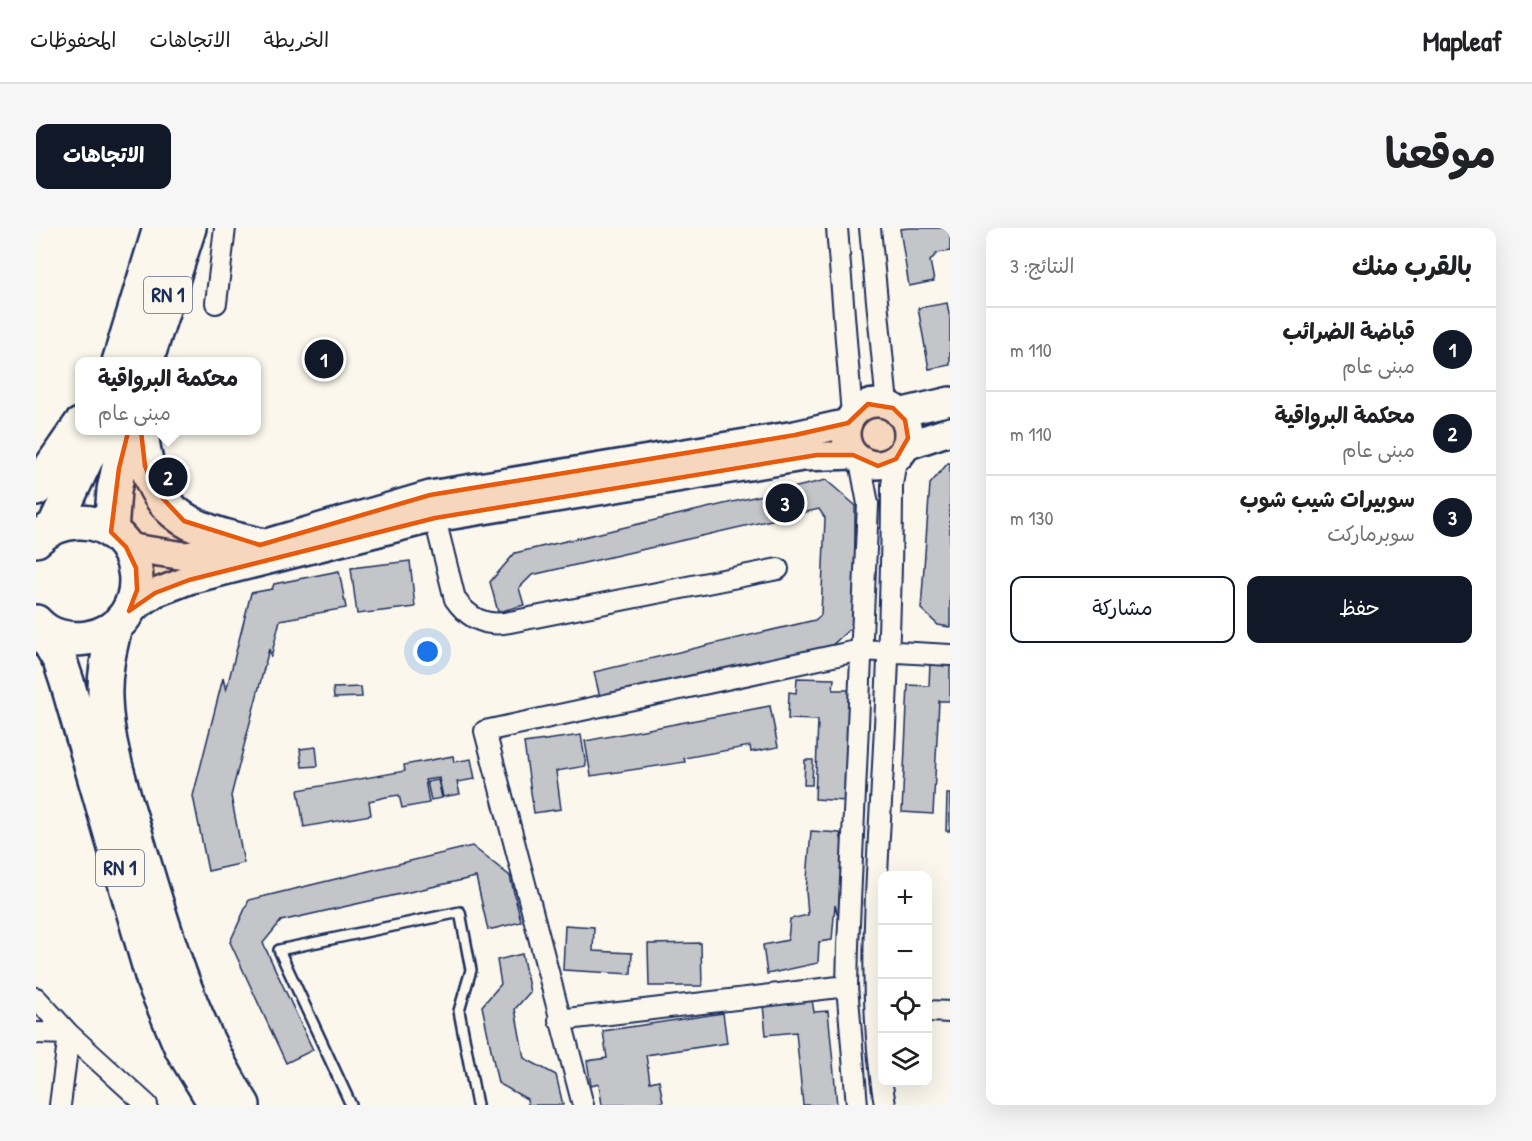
<!DOCTYPE html>
<html lang="ar">
<head>
<meta charset="utf-8">
<style>
	:root { --surface:#fff; --page:#f6f6f6; --text:#202124; --muted:#757577; --line:#e0e0e0; --accent:#111827 }
	body { margin:0; font-family:"Patrick Hand","Playpen Sans Arabic",sans-serif; background:var(--page); color:var(--text); direction:rtl }
	.controls { position:absolute; right:18px; bottom:18px; display:grid; overflow:hidden; border-radius:12px; box-shadow:0 6px 24px #0002 }
	.controls button { width:54px; height:54px; display:grid; place-items:center; padding:0; border:0; border-bottom:2px solid var(--line); background:var(--surface); color:var(--text); font:30px sans-serif }
	.you { position:absolute; left:392px; top:424px; width:21px; height:21px; margin:-15px; border:4px solid #fff; border-radius:50%; background:#1a73e8; box-shadow:0 0 0 9px #1a73e833 }
	.badge { display:grid; place-items:center; width:39px; height:39px; border-radius:50%; background:var(--accent); color:#fff; font-size:20px; font-weight:700 }
	.pin { position:absolute; translate:-50% -50%; border:3px solid #fff; box-shadow:0 2px 6px #0006 }
	.popup { position:absolute; left:39px; top:129px; width:186px; height:78px; box-sizing:border-box; display:grid; place-content:center; border-radius:12px; background:var(--surface); filter:drop-shadow(0 2px 4px #0005); font-size:20px; white-space:nowrap; color:var(--muted) }
	.popup b { font-size:22px; color:var(--text) }
	.popup::after { content:''; position:absolute; left:50%; top:100%; margin-left:-12px; border:12px solid transparent; border-top-color:var(--surface) }
	.list { margin:0; padding:0; list-style:none }
	h2 { display:flex; justify-content:space-between; align-items:center; height:78px; margin:0; padding:0 24px; font-size:26px }
	h2 small { font-size:20px; font-weight:400; color:var(--muted) }
	.list li { display:grid; grid-template-columns:39px 1fr auto; gap:18px; align-items:center; box-sizing:border-box; height:84px; padding:0 24px; border-top:2px solid var(--line) }
	.list b { display:block; font-size:22px; white-space:nowrap }
	.list p { margin:0; font-size:20px; white-space:nowrap; color:var(--muted) }
	.list em { font-size:20px; font-style:normal; color:var(--muted) }
	.actions { display:flex; gap:12px; padding:18px 24px }
	.actions a { flex:1; padding:14px 0; border:2px solid var(--accent); border-radius:12px; text-align:center; font-size:21px; color:var(--accent) }
	.actions .main { background:var(--accent); color:#fff }
	.icon { flex:none; width:33px; height:33px; fill:none; stroke:currentColor; stroke-width:2; stroke-linecap:round; stroke-linejoin:round }
	.map { position:relative; flex:none; width:914px; height:877px; overflow:hidden; direction:ltr; border-radius:12px }
	header { display:flex; align-items:center; gap:36px; box-sizing:border-box; height:84px; padding:0 30px; background:var(--surface); border-bottom:2px solid var(--line) }
	header strong { font-size:28px }
	nav { display:flex; gap:33px; margin-inline-start:auto; font-size:21px }
	.intro { display:flex; align-items:center; justify-content:space-between; box-sizing:border-box; height:144px; padding:0 36px }
	h1 { margin:0; font-size:42px }
	.button { padding:15px 27px; border-radius:12px; background:var(--accent); color:#fff; font-size:21px; font-weight:700 }
	main { display:flex; gap:36px; padding:0 36px }
	aside { flex:1; background:var(--surface); border-radius:12px; box-shadow:0 6px 24px #0002 }
	.map>svg:first-child { display:block }
	.building { fill:#c3c5c9; stroke:#1b2f5e; stroke-width:1.5 }
	.lines { fill:none; stroke-linecap:round; stroke-linejoin:round }
	.lane-casing { stroke:#1b2f5e; stroke-width:14 }
	.street-casing { stroke:#1b2f5e; stroke-width:24 }
	.secondary-casing { stroke:#1b2f5e; stroke-width:32 }
	.highway-casing { stroke:#1b2f5e; stroke-width:38 }
	.lane { stroke:#fbf7ec; stroke-width:9 }
	.street { stroke:#fbf7ec; stroke-width:20 }
	.secondary { stroke:#fbf7ec; stroke-width:27 }
	.highway { stroke:#fbf7ec; stroke-width:33 }
	.marked { fill:#e8590c; fill-opacity:0.2; stroke:#e8590c; stroke-width:4.5; stroke-linejoin:round }
	.labels { text-anchor:middle; stroke-width:6; stroke-linejoin:round; paint-order:stroke }
	.shield { fill:#fbf7ec; stroke:#5e6b89; stroke-width:1.5 }
	.shield-label { font-size:21px; font-weight:bold; fill:#1b2f5e }
</style>
</head>
<body>
<header>
<strong>Mapleaf</strong>
<nav><a>الخريطة</a><a>الاتجاهات</a><a>المحفوظات</a></nav>
</header>
<div class="intro"><h1>موقعنا</h1><a class="button">الاتجاهات</a></div>
<main>
<aside>
<h2>بالقرب منك<small>النتائج: 3</small></h2>
<ul class="list">
<li><span class="badge">1</span><div><b>قباضة الضرائب</b><p>مبنى عام</p></div><em>110 m</em></li>
<li><span class="badge">2</span><div><b>محكمة البرواقية</b><p>مبنى عام</p></div><em>110 m</em></li>
<li><span class="badge">3</span><div><b>سوبيرات شيب شوب</b><p>سوبرماركت</p></div><em>130 m</em></li>
</ul>
<div class="actions"><a class="main">حفظ</a><a>مشاركة</a></div>
</aside>
<div class="map">
<svg width="914" height="877" viewBox="0 0 914 877">
	<rect width="100%" height="100%" fill="#fbf7ec"/>
	<filter id="ink" filterUnits="userSpaceOnUse"><feTurbulence type="fractalNoise" baseFrequency=".0167" numOctaves="2"/><feDisplacementMap in="SourceGraphic" scale="12" xChannelSelector="R" yChannelSelector="G"/><feConvolveMatrix kernelMatrix="1 2 1 2 8 2 1 2 1" color-interpolation-filters="sRGB"/></filter>
	<g filter="url(#ink)">
		<path class="building" d="M873 0H914V23L901 25 894 33 898 53 873 58 864 1Z
			M911 75 914 91V137L893 141 882 80Z
			M912 235H914V399L902 397 885 381 894 256Z
			M790 252 819 277V396L793 420 565 474 558 444 779 392 785 387 789 290 783 281 496 347 483 360 488 377 462 384 454 354 479 325Z
			M374 333 379 379 321 386 315 340Z
			M303 343 310 380 244 392 235 429 233 421 195 568 208 635 172 643 157 568 187 450 190 463 215 365 236 361 238 356Z
			M894 435 914 436V473H903L897 586 866 584 872 457 893 458Z
			M761 450 798 451 797 462H814L810 573 779 571 782 492 752 491 753 464 760 465Z
			M325 459 326 469 298 470 297 460Z
			M734 478 742 519 715 524 714 518 648 530 649 534 555 548 549 513Z
			M545 507 550 538 520 543 525 581 498 585 488 515Z
			M280 519 282 538 266 539 264 521Z
			M417 528 418 534 435 531 439 551 421 554 424 566 407 569 403 550 389 552 393 575 366 580 363 567 350 569 333 573 335 587 268 599 262 562 369 543 368 537Z
			M769 532H777L776 557H768Z
			M402 552 406 570 395 572 391 554Z
			M911 566H914V603H910Z
			M775 603 804 605 807 619 802 689 799 677 796 712 783 714 782 735 731 746 727 717 752 712 754 691 772 687 770 663Z
			M436 618 474 648 485 694 452 702 440 649 245 693 227 715 277 822 250 835 194 714 213 672Z
			M529 697 558 699 557 723 596 725 595 746 527 742Z
			M665 715 666 758H613L612 716Z
			M486 726 494 764 479 781 488 830 520 847 527 877H492L491 871 462 855 446 778 465 756 461 732Z
			M776 772 778 784 792 783 801 877H767L760 804 730 807 727 777Z
			M687 785 691 815 610 827 614 854 623 852 627 874 617 877H566L563 856 555 858 551 833 571 830 567 803Z"/>
		<g class="lines">
			<g class="lane-casing">
				<path id="lane" d="M315 877 243 722 424 684 435 742 423 783 441 877"/>
			</g>
			<g class="street-casing">
				<path id="street" d="M801 0 816 187
					M834 0 851 177
					M180 75 189 0
					M396 279 419 371C433 391 450 399 474 394L742 341
					M0 770 33 806 111 877
					M892 783 914 784
					M523 792 811 758
					M0 805 33 806 24 877
					M547 877 449 503 825 422 914 427
					M821 877 811 758 812 718 832 276 824 233
					M849 877C832 777 839 675 845 574 851 468 856 363 856 257L860 231"/>
			</g>
			<g class="secondary-casing">
				<path id="secondary" d="M810 206a31 31 0 1 1 62 0a31 31 0 1 1-62 0Z
					M863 185 914 173
					M869 218 914 203
					M90 319 149 328 184 324 224 317 394 267 759 207 812 195
					M93 383 119 365 153 352 399 290 767 229 817 227"/>
			</g>
			<g class="highway-casing">
				<path id="highway" d="M83 134 124 0
					M110 134 153 0
					M105 202C113 286 148 300 224 317
					M0 261 44 197
					M18 299 64 202
					M75 304 78 262 91 202
					M0 312C11 301 25 295 41 294 112 291 123 399 51 410 33 413 12 408 0 394
					M3 397 24 433 31 454 118 755 146 821 180 877
					M79 399C73 423 68 445 69 470 70 516 87 564 100 608 127 700 154 795 207 877"/>
			</g>
			<use href="#lane" class="lane"/>
			<use href="#street" class="street"/>
			<use href="#secondary" class="secondary"/>
			<use href="#highway" class="highway"/>
		</g>
	</g>
	<path class="marked" d="M106 149 105 203 109 238 118 261 148 293 224 317 394 267 759 207 812 195 832 176 857 180 869 192 872 210 860 231 842 238 817 227H781L399 290 153 352 119 365 93 383 101 362 100 340 90 319 75 304 83 240Z"/>
	<g class="labels">
		<g class="shield">
			<rect x="108" y="49" width="48" height="36" rx="4.5"/>
			<rect x="60" y="622" width="48" height="36" rx="4.5"/>
		</g>
		<g class="shield-label">
			<text x="132" y="74">RN 1</text>
			<text x="84" y="647">RN 1</text>
		</g>
	</g>
</svg>
<div class="controls">
<button>+</button>
<button>−</button>
<button><svg class="icon" aria-label="locate" viewBox="0 0 24 24"><circle cx="12" cy="12" r="6"/><path d="M12 2v4M12 18v4M2 12h4M18 12h4"/></svg></button>
<button><svg class="icon" aria-label="layers" viewBox="0 0 24 24"><path d="M12 4l9 5-9 5-9-5zM3 14l9 5 9-5"/></svg></button>
</div>
<div class="you"></div>
<div class="pin badge" style="left:288px;top:131px">1</div>
<div class="pin badge" style="left:132px;top:249px">2</div>
<div class="popup"><b>محكمة البرواقية</b>مبنى عام</div>
<div class="pin badge" style="left:749px;top:275px">3</div>
</div>
</main>
</body>
</html>
